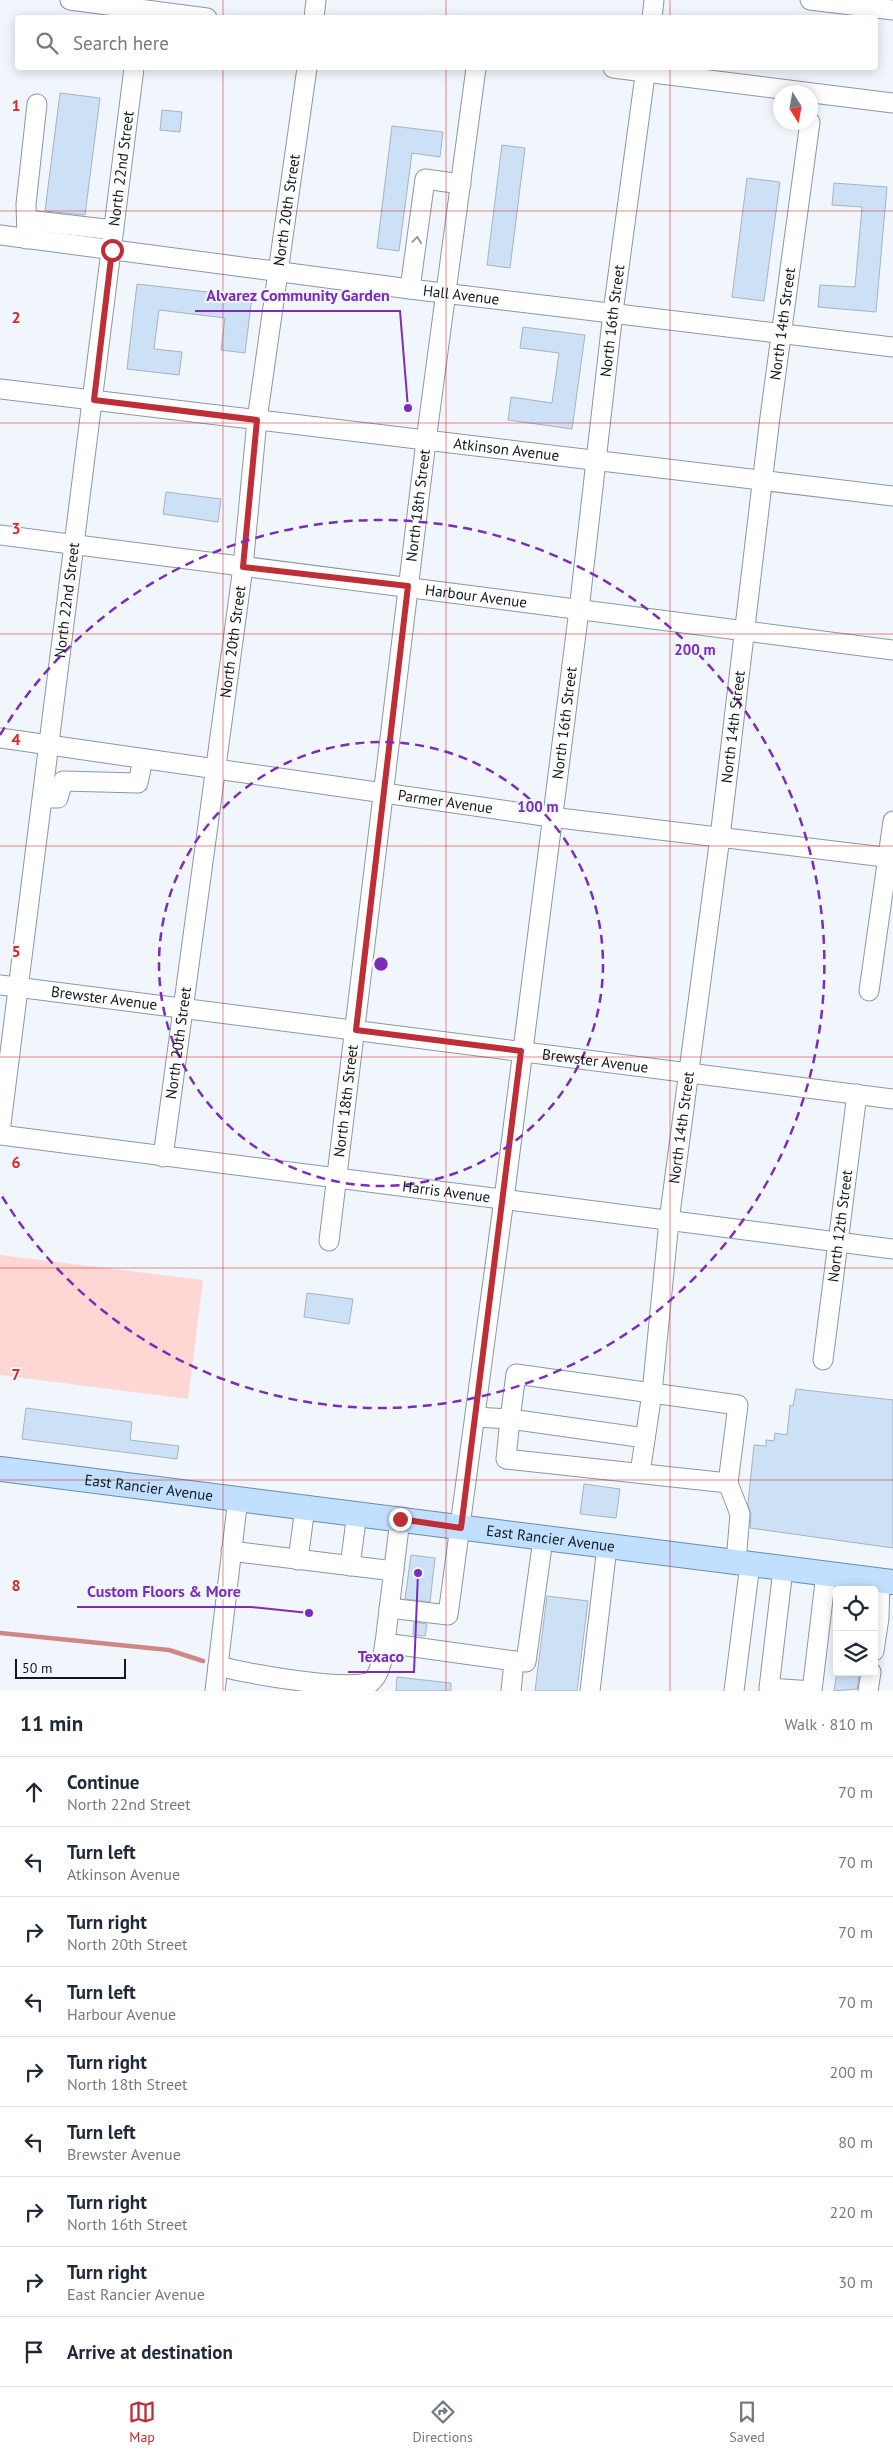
<!DOCTYPE html>
<html lang="en">
<head>
<meta charset="utf-8">
<style>
	:root { --surface:#fff; --page:#f2f2f3; --text:#1f2937; --muted:#747a83; --line:#e0e1e3; --accent:#be2e37 }
	body { margin:0; font-family:"PT Sans",sans-serif; background:var(--page); color:var(--text) }
	.controls { position:absolute; right:15px; bottom:15px; display:grid; overflow:hidden; border-radius:5px; box-shadow:0 2px 12px #0003 }
	.controls button { width:45px; height:45px; display:grid; place-items:center; padding:0; border:0; border-bottom:1px solid var(--line); background:var(--surface); color:var(--text); font:25px sans-serif }
	.compass { position:absolute; left:773px; top:85px; width:45px; height:45px; border-radius:50%; background:var(--surface); box-shadow:0 2px 12px #0003; rotate:169deg }
	.scale { position:absolute; left:15px; bottom:12px; width:111px; box-sizing:border-box; padding-left:5px; border:2px solid #13181d; border-top:0; font-size:14px; line-height:18px; white-space:nowrap; color:#13181d; -webkit-text-stroke:4px #f1f6fc; paint-order:stroke }
	.stop { position:absolute; width:15px; height:15px; margin:-11px; border:4px solid #be2e37; border-radius:50%; background:#fff }
	.stop.end { background:#be2e37; border-color:#fff; box-shadow:0 1px 5px #0008 }
	.list { margin:0; padding:0; list-style:none }
	h2 { display:flex; justify-content:space-between; align-items:center; height:65px; margin:0; padding:0 20px; font-size:21px }
	h2 small { font-size:16px; font-weight:400; color:var(--muted) }
	.list li { display:grid; grid-template-columns:32px 1fr auto; gap:15px; align-items:center; box-sizing:border-box; height:70px; padding:0 20px; border-top:1px solid var(--line) }
	.list b { display:block; font-size:19px; white-space:nowrap }
	.list p { margin:0; font-size:16px; white-space:nowrap; color:var(--muted) }
	.list em { font-size:16px; font-style:normal; color:var(--muted) }
	.icon { flex:none; width:28px; height:28px; fill:none; stroke:currentColor; stroke-width:2; stroke-linecap:round; stroke-linejoin:round }
	.map { position:relative; flex:none; width:893px; height:1691px; overflow:hidden }
	.search { position:absolute; background:var(--surface); box-shadow:0 2px 12px #0003; left:15px; right:15px; top:15px; height:55px; display:flex; align-items:center; gap:12px; box-sizing:border-box; padding:0 18px; border-radius:5px; color:var(--muted); font-size:19px }
	.sheet { height:695px; background:var(--surface) }
	nav { display:flex; justify-content:space-around; align-items:center; box-sizing:border-box; height:70px; border-top:1px solid var(--line); background:var(--surface); font-size:14px; color:var(--muted) }
	nav a { display:grid; justify-items:center; gap:2px }
	nav .on { color:var(--accent) }
	.map>svg:first-child { display:block }
	.green { fill:#fed6d4 }
	.lines { fill:none; stroke-linecap:round; stroke-linejoin:round }
	.stream { stroke:#d08682; stroke-width:4.5 }
	.building { fill:#cce1f6; stroke:#a6b3c0 }
	.minor-casing { stroke:#8b97a4; stroke-width:21 }
	.major-casing { stroke:#698caf; stroke-width:26 }
	.minor { stroke:#fff; stroke-width:19 }
	.major { stroke:#c1dffe; stroke-width:24 }
	.oneway { stroke:#959799 }
	.route { stroke:#be2e37; stroke-width:6 }
	.grid { fill:none; stroke:#d62828; stroke-width:1; stroke-opacity:0.55 }
	.ring { fill:none; stroke:#7b2cbf; stroke-width:2.5; stroke-dasharray:9 6 }
	.labels { text-anchor:middle; stroke-width:4; stroke-linejoin:round; paint-order:stroke }
	.street-label { font-size:15px; fill:#13181d; stroke:#f1f6fc }
	.grid-label { font-size:16px; text-anchor:middle; font-weight:bold; fill:#d62828; stroke:#f1f6fc; stroke-width:4; stroke-linejoin:round; paint-order:stroke }
	.centre { fill:#7b2cbf; stroke:#f1f6fc; stroke-width:2.5 }
	.ring-label { font-size:15px; text-anchor:middle; font-weight:bold; fill:#7b2cbf; stroke:#f1f6fc; stroke-width:4; stroke-linejoin:round; paint-order:stroke }
	.leader { fill:none; stroke:#7b2cbf; stroke-width:2 }
	.callout-dot { fill:#7b2cbf; stroke:#f1f6fc; stroke-width:2 }
	.callout-label { font-size:16px; text-anchor:middle; font-weight:bold; fill:#7b2cbf; stroke:#f1f6fc; stroke-width:4; stroke-linejoin:round; paint-order:stroke }
</style>
</head>
<body>
<div class="map">
<svg width="893" height="1691" viewBox="0 0 893 1691">
	<rect width="100%" height="100%" fill="#f1f6fc"/>
	<path class="green" d="M0 1255 203 1280 188 1399 0 1375Z"/>
	<g class="lines">
		<path class="stream" d="M0 1633 169 1650 203 1661"/>
	</g>
	<path class="building" d="M60 93 100 98 85 215 45 211Z
		M162 110 182 112 180 132 160 130Z
		M392 126 443 132 440 157 412 153 399 251 377 248Z
		M502 145 525 148 510 268 487 265Z
		M747 178 780 182 764 301 732 297Z
		M834 183 887 187 876 312 818 307 820 285 855 287 862 207 832 205Z
		M137 284 252 297 245 353 221 350 225 318 159 310 154 349 182 352 179 375 127 369Z
		M523 327 585 335 572 429 508 420 511 397 552 403 559 353 520 348Z
		M166 492 221 499 218 522 163 514Z
		M307 1293 353 1299 349 1324 304 1317Z
		M796 1389 893 1400V1548L750 1528 751 1515 748 1504 754 1445 766 1446V1440L774 1441 775 1433 787 1435 790 1405 793 1406Z
		M26 1408 132 1422 130 1440 179 1446 177 1459 22 1439Z
		M584 1484 620 1489 616 1518 580 1514Z
		M411 1555 435 1558 430 1602 405 1599Z
		M547 1596 588 1601 577 1691H535Z
		M414 1622 427 1624 425 1636 413 1635Z
		M837 1672H860L857 1689 834 1691Z
		M397 1677 451 1683V1691H396Z"/>
	<g class="lines">
		<g class="minor-casing">
			<g id="minor">
				<path d="M70 0 207 18"/>
				<path d="M810 0 893 10"/>
				<path d="M314 18 316 0"/>
				<path d="M652 18 654 0"/>
				<path d="M613 68 893 103"/>
				<path d="M27 220 114 230"/>
				<path id="s1" d="M0 235 410 289 893 347"/>
				<path d="M27 239 26 204 37 104"/>
				<path d="M410 289 425 179 461 184"/>
				<path id="s2" d="M0 389 893 496"/>
				<path id="s3" d="M0 535 893 650"/>
				<path id="s4" d="M0 738 551 817 893 858"/>
				<path d="M43 798H58L63 781 138 783 143 759"/>
				<path id="s5" d="M0 985 893 1099"/>
				<path d="M869 991 893 821"/>
				<path id="s6" d="M0 1132 134 68"/>
				<path id="s7" d="M0 1135 893 1249"/>
				<path id="s8" d="M163 1157 243 567 257 420 307 68"/>
				<path id="s9" d="M329 1241 426 441 476 68"/>
				<path id="s10" d="M823 1360 857 1094"/>
				<path d="M475 1417 510 1419 506 1459 728 1483 740 1514 736 1562"/>
				<path d="M645 1438 510 1419 516 1374 738 1405 728 1483"/>
				<path id="s11" d="M640 1473 652 1393 669 1221 720 837 770 417 810 122"/>
				<path d="M400 1519 385 1643 514 1661 511 1691"/>
				<path d="M231 1551 394 1571"/>
				<path d="M298 1560 305 1507"/>
				<path d="M350 1566 357 1513"/>
				<path d="M783 1569 769 1688 812 1691 826 1574"/>
				<path id="s12" d="M389 1608 448 1615 504 1199 579 610 613 312 646 68"/>
				<path d="M874 1651 879 1618 880 1580"/>
				<path d="M514 1661 526 1662 543 1539"/>
				<path d="M218 1666C250 1674 343 1691 371 1682 381 1674 383 1655 385 1643"/>
				<path d="M215 1691 238 1498"/>
				<path d="M590 1691 607 1547"/>
				<path d="M734 1691 750 1564"/>
				<path d="M868 1691 871 1672"/>
			</g>
		</g>
		<g class="major-casing">
			<g id="major">
				<path id="s13" d="M0 1469 893 1582"/>
			</g>
		</g>
		<use href="#minor" class="minor"/>
		<use href="#major" class="major"/>
	</g>
	<defs><path id="oneway-chevron" d="M-2-3.5L2.5 0L-2 3.5" fill="none" stroke-width="1.6" stroke-linecap="round" stroke-linejoin="round" transform="scale(1.25)"/></defs>
	<use class="oneway" href="#oneway-chevron" transform="translate(417 240) rotate(-82)"/>
	<g class="lines">
		<path class="route" d="M112 250 94 400 257 420 243 567 408 586 356 1030 521 1051 461 1528 400 1519"/>
	</g>
	<path class="grid" d="M223 0V18M446 0V18M670 0V18M223 68V1691M446 68V1691M670 68V1691M0 211H893M0 423H893M0 634H893M0 846H893M0 1057H893M0 1268H893M0 1480H893"/>
	<g class="ring">
		<circle cx="381" cy="964" r="222"/>
		<path d="M0 735A444 444 0 1 1 0 1193"/>
	</g>
	<g class="labels">
		<g class="street-label">
			<text dy="5" stroke="none"><textPath href="#s6" startOffset="971">North 22nd Street</textPath></text>
			<text dy="5" stroke="none"><textPath href="#s8" startOffset="955">North 20th Street</textPath></text>
			<text dy="5" stroke="none"><textPath href="#s1" startOffset="465">Hall Avenue</textPath></text>
			<text dy="5" stroke="none"><textPath href="#s12" startOffset="1364">North 16th Street</textPath></text>
			<text dy="5" stroke="none"><textPath href="#s11" startOffset="1158">North 14th Street</textPath></text>
			<text dy="5" stroke="none"><textPath href="#s2" startOffset="510">Atkinson Avenue</textPath></text>
			<text dy="5" stroke="none"><textPath href="#s9" startOffset="741">North 18th Street</textPath></text>
			<text dy="5" stroke="none"><textPath href="#s3" startOffset="480">Harbour Avenue</textPath></text>
			<text dy="5" stroke="none"><textPath href="#s6" startOffset="536">North 22nd Street</textPath></text>
			<text dy="5" stroke="none"><textPath href="#s8" startOffset="520">North 20th Street</textPath></text>
			<text dy="5" stroke="none"><textPath href="#s12" startOffset="959">North 16th Street</textPath></text>
			<text dy="5" stroke="none"><textPath href="#s11" startOffset="752">North 14th Street</textPath></text>
			<text dy="5" stroke="none"><textPath href="#s4" startOffset="450">Parmer Avenue</textPath></text>
			<text dy="5" stroke="none"><textPath href="#s5" startOffset="105">Brewster Avenue</textPath></text>
			<text dy="5" stroke="none"><textPath href="#s8" startOffset="115">North 20th Street</textPath></text>
			<text dy="5" stroke="none"><textPath href="#s5" startOffset="600">Brewster Avenue</textPath></text>
			<text dy="5" stroke="none"><textPath href="#s9" startOffset="141">North 18th Street</textPath></text>
			<text dy="5" stroke="none"><textPath href="#s11" startOffset="348">North 14th Street</textPath></text>
			<text dy="5" stroke="none"><textPath href="#s7" startOffset="450">Harris Avenue</textPath></text>
			<text dy="5" stroke="none"><textPath href="#s10" startOffset="135">North 12th Street</textPath></text>
			<text dy="5" stroke="none"><textPath href="#s13" startOffset="150">East Rancier Avenue</textPath></text>
			<text dy="5" stroke="none"><textPath href="#s13" startOffset="555">East Rancier Avenue</textPath></text>
		</g>
	</g>
	<g class="grid-label">
		<text x="16" y="111">1</text>
		<text x="16" y="323">2</text>
		<text x="16" y="534">3</text>
		<text x="16" y="745">4</text>
		<text x="16" y="957">5</text>
		<text x="16" y="1168">6</text>
		<text x="16" y="1380">7</text>
		<text x="16" y="1591">8</text>
	</g>
	<circle cx="381" cy="964" r="8" class="centre"/>
	<g class="ring-label">
		<text x="695" y="655">200 m</text>
		<text x="538" y="812">100 m</text>
	</g>
	<path class="leader" d="M408 408L400 311H195M309 1613L251 1607H77M418 1573L414 1672H348"/>
	<g class="callout-dot">
		<circle cx="408" cy="408" r="5"/>
		<circle cx="309" cy="1613" r="5"/>
		<circle cx="418" cy="1573" r="5"/>
	</g>
	<g class="callout-label">
		<text x="298" y="301">Alvarez Community Garden</text>
		<text x="164" y="1597">Custom Floors &amp; More</text>
		<text x="381" y="1662">Texaco</text>
	</g>
</svg>
<div class="controls">
<button><svg class="icon" aria-label="locate" viewBox="0 0 24 24"><circle cx="12" cy="12" r="6"/><path d="M12 2v4M12 18v4M2 12h4M18 12h4"/></svg></button>
<button><svg class="icon" aria-label="layers" viewBox="0 0 24 24"><path d="M12 4l9 5-9 5-9-5zM3 14l9 5 9-5"/></svg></button>
</div>
<svg class="compass" viewBox="-18 -18 36 36"><path d="M0-13l5 13h-10z" fill="#e53935"/><path d="M0 13l5-13h-10z" fill="#747a83"/></svg>
<div class="scale">50 m</div>
<div class="stop" style="left:112px;top:250px"></div>
<div class="stop end" style="left:400px;top:1519px"></div>
<div class="search"><svg class="icon" aria-label="search" viewBox="0 0 24 24"><circle cx="10" cy="10" r="6"/><path d="M15 15l6 6"/></svg>Search here</div>
</div>
<section class="sheet">
<h2>11 min<small>Walk · 810 m</small></h2>
<ul class="list">
<li><svg class="icon" aria-label="ahead" viewBox="0 0 24 24"><path d="M12 20V5M6 11l6-6 6 6"/></svg><div><b>Continue</b><p>North 22nd Street</p></div><em>70 m</em></li>
<li><svg class="icon" aria-label="left" viewBox="0 0 24 24"><path d="M17 20v-9H6M10 6l-5 5 5 5"/></svg><div><b>Turn left</b><p>Atkinson Avenue</p></div><em>70 m</em></li>
<li><svg class="icon" aria-label="right" viewBox="0 0 24 24"><path d="M7 20v-9h11M14 6l5 5-5 5"/></svg><div><b>Turn right</b><p>North 20th Street</p></div><em>70 m</em></li>
<li><svg class="icon" aria-label="left" viewBox="0 0 24 24"><path d="M17 20v-9H6M10 6l-5 5 5 5"/></svg><div><b>Turn left</b><p>Harbour Avenue</p></div><em>70 m</em></li>
<li><svg class="icon" aria-label="right" viewBox="0 0 24 24"><path d="M7 20v-9h11M14 6l5 5-5 5"/></svg><div><b>Turn right</b><p>North 18th Street</p></div><em>200 m</em></li>
<li><svg class="icon" aria-label="left" viewBox="0 0 24 24"><path d="M17 20v-9H6M10 6l-5 5 5 5"/></svg><div><b>Turn left</b><p>Brewster Avenue</p></div><em>80 m</em></li>
<li><svg class="icon" aria-label="right" viewBox="0 0 24 24"><path d="M7 20v-9h11M14 6l5 5-5 5"/></svg><div><b>Turn right</b><p>North 16th Street</p></div><em>220 m</em></li>
<li><svg class="icon" aria-label="right" viewBox="0 0 24 24"><path d="M7 20v-9h11M14 6l5 5-5 5"/></svg><div><b>Turn right</b><p>East Rancier Avenue</p></div><em>30 m</em></li>
<li><svg class="icon" aria-label="arrive" viewBox="0 0 24 24"><path d="M6 21V4h12l-3 4 3 4H6"/></svg><div><b>Arrive at destination</b></div></li>
</ul>
</section>
<nav>
<a class="on"><svg class="icon" aria-label="map" viewBox="0 0 24 24"><path d="M3 6l6-2 6 2 6-2v14l-6 2-6-2-6 2zM9 4v14M15 6v14"/></svg>Map</a>
<a><svg class="icon" aria-label="directions" viewBox="0 0 24 24"><path d="M12 3l9 9-9 9-9-9zM9 14v-3h6M13 9l2 2-2 2"/></svg>Directions</a>
<a><svg class="icon" aria-label="saved" viewBox="0 0 24 24"><path d="M7 4h10v16l-5-4-5 4z"/></svg>Saved</a>
</nav>
</body>
</html>
